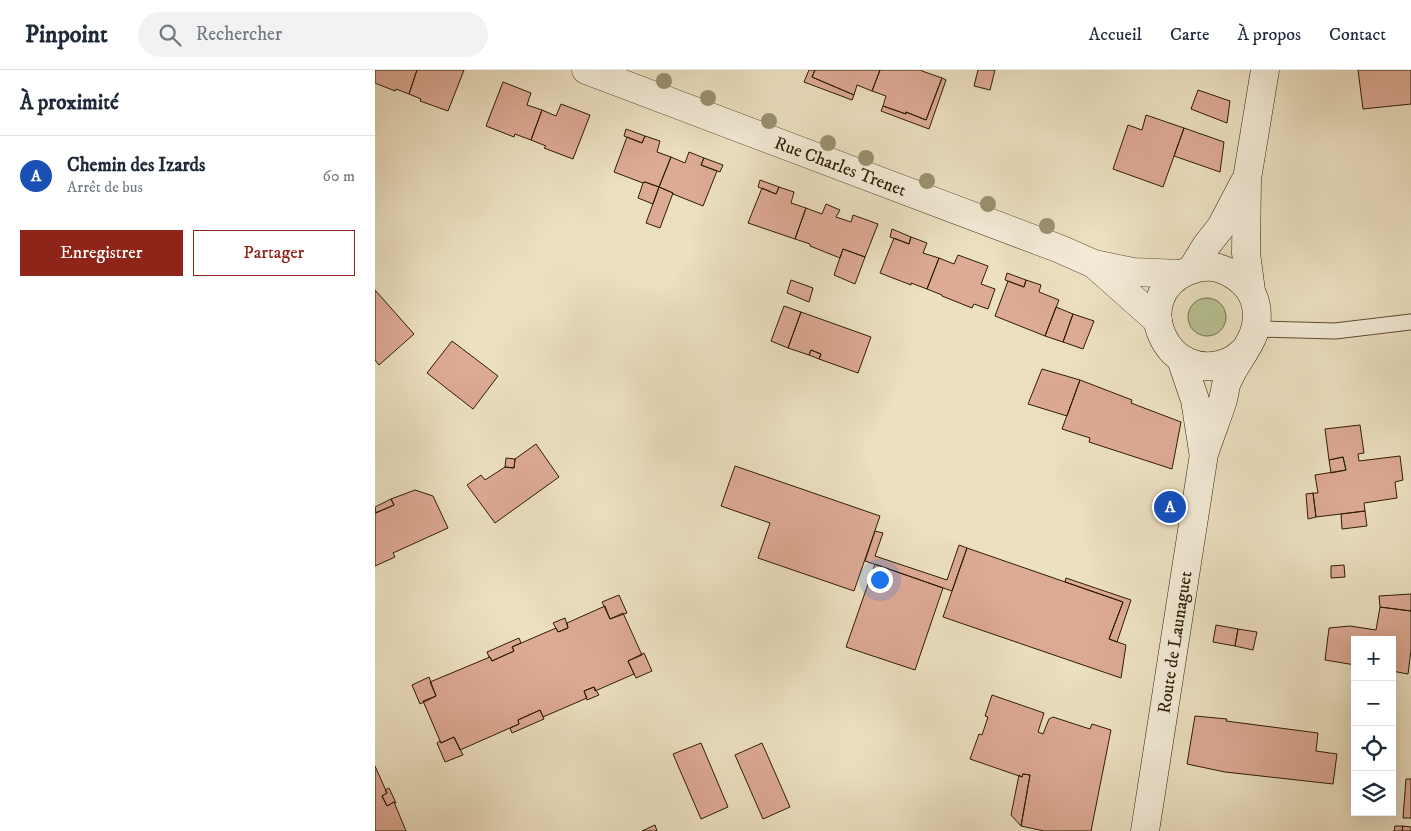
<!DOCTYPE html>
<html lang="fr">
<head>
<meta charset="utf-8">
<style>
	:root { --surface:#fff; --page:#f2f2f3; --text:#1f2937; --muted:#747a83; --line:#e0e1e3; --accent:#8f2418 }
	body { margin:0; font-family:"IM FELL DW Pica",serif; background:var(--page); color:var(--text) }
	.controls { position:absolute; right:15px; bottom:15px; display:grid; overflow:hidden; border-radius:0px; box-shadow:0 5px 20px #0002 }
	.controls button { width:45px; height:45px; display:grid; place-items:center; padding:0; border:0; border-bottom:1px solid var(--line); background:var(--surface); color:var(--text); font:25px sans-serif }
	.you { position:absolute; left:504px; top:509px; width:18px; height:18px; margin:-12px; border:4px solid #fff; border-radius:50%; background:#1a73e8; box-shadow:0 0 0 8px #1a73e833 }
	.badge { display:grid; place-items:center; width:32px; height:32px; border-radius:50%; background:var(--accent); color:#fff; font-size:16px; font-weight:700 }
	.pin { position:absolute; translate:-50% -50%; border:2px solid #fff; box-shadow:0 1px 5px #0006 }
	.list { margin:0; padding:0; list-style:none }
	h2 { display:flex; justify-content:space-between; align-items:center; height:65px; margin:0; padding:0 20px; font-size:21px }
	h2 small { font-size:16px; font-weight:400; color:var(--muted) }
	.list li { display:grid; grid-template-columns:32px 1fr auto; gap:15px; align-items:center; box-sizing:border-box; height:80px; padding:0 20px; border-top:1px solid var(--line) }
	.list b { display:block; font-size:19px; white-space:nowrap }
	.list p { margin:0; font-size:16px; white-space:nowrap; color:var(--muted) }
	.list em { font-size:16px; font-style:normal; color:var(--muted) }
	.actions { display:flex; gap:10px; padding:15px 20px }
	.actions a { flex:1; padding:11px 0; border:1px solid var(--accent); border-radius:0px; text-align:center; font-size:18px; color:var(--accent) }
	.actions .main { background:var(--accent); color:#fff }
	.icon { flex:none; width:28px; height:28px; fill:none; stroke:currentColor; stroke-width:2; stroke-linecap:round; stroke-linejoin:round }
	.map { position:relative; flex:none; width:1036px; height:761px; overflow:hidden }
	header { display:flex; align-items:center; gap:30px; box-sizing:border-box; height:70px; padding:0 25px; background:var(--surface); border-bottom:1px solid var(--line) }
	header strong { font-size:24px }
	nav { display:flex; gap:28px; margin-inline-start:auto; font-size:18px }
	.search { width:350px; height:45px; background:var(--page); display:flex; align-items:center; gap:12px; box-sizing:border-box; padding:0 18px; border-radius:28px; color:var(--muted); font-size:19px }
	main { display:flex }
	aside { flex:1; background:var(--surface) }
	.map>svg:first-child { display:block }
	.green { fill:#b8c293; stroke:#726f4a }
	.building { fill:#ddaa94; stroke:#2d1c01 }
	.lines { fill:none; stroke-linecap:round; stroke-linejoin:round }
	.service-casing { stroke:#5d4d31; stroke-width:17 }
	.minor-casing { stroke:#5d4d31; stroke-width:29 }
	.secondary-casing { stroke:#2d1c01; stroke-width:29 }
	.service { stroke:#f3ebd7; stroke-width:15 }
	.minor { stroke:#f3ebd7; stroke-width:28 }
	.secondary { stroke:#f3ebd7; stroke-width:28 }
	.tree { fill:#9a9070 }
	.labels { text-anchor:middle; stroke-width:4; stroke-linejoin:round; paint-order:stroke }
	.street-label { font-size:18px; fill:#2d1c01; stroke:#f3ebd7 }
</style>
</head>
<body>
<header>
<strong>Pinpoint</strong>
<div class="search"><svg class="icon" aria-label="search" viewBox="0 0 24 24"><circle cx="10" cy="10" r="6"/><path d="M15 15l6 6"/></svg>Rechercher</div>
<nav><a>Accueil</a><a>Carte</a><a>À propos</a><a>Contact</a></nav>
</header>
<main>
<aside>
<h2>À proximité<small></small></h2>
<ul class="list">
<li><span class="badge" style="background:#1a4fb4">A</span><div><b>Chemin des Izards</b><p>Arrêt de bus</p></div><em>60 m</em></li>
</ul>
<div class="actions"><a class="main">Enregistrer</a><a>Partager</a></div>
</aside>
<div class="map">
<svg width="1036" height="761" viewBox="0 0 1036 761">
	<rect width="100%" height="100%" fill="#ece0c1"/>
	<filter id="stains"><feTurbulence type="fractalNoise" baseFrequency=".004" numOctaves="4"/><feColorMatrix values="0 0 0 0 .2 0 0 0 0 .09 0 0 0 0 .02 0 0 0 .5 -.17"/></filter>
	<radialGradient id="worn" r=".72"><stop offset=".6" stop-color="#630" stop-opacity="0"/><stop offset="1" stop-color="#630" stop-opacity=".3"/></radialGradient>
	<path class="green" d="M813 247a19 19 0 1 1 38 0a19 19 0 1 1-38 0Z"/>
	<path class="building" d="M0 0H42L34 24 21 19 20 21 0 13Z
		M42 0H89L73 41 45 31 46 29 34 24Z
		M434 0H440L437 7 479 25 477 30 429 12Z
		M440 0H505L497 21 482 15 479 25 437 7Z
		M505 0H547V1L567 8 551 50 531 42V44L508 36 511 26 497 21Z
		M603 0H620L615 20 599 16Z
		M983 0H1036V34L988 39Z
		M567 8 571 10 554 59 506 41 508 36 531 44V42L551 50Z
		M128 12 156 23 152 35 167 40 156 70 140 64 139 67 111 56Z
		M823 20 855 31 852 53 816 39Z
		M186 34 215 45 198 89 169 78 171 76 156 70 167 40 181 46Z
		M771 45 809 58 788 117 738 99 753 55 767 60Z
		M809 58 849 72 845 102 799 86Z
		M251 59 270 66 267 73 249 66Z
		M270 66 285 71 282 82 296 87 284 117 270 112 268 113 239 102 252 67 267 73Z
		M314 82 329 88 326 95 342 101 328 136 298 124V123L284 117 296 87 310 93Z
		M329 88 348 95 345 102 326 95Z
		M385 110 404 117 401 124 383 117Z
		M270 112 284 117 278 134 263 128 268 113Z
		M284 117 298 123 285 158 271 153Z
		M404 117 419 122 416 133 431 138 420 169 373 153 387 118 401 124Z
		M451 134 465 140 461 147 476 152 478 145 503 154 490 187 468 179 465 188 435 176V174L420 169 431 138 447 144Z
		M517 159 536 167 534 174 515 167Z
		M536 167 552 173 548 183 564 188 552 219 536 213V215L505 203 519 168 534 174Z
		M468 179 490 187 480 214 459 205Z
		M583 185 613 196 606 214 620 219 613 239 599 234 597 238 567 226V225L552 219 564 188 579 194Z
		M632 203 651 210 649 217 630 210Z
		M416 210 438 218 434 232 412 223Z
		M651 210 666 215 664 222 684 230 670 266 620 246 633 211 649 217Z
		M0 220 39 264 4 295 0 290Z
		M409 236 426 242 413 278 396 271Z
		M681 237 698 244 688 272 670 266Z
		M426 242 496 267 483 303 444 289 446 284 436 280 434 285 413 278Z
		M698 244 719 251 708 279 688 272Z
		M77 271 123 306 98 339 52 303Z
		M436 280 446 284 444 289 434 285Z
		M667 299 705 310 692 346 653 334Z
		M705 310 757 330 756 333 806 352 797 399 714 372 715 368 687 359Z
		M985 355 989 383 983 384 984 391 1025 386 1028 410 1020 412 1022 428 989 433 990 441 941 447 938 423H943L940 405 971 400 968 387 954 390 950 359Z
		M161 374 184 407 120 453 92 415 106 405 110 410 130 397 139 398 140 389Z
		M968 387 971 400 956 403 954 390Z
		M131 388 140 389 139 398 130 397Z
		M360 396 505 446 479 521 383 488 395 453 346 436Z
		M40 420 58 426 73 458 18 483 20 487 0 496V443L19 435 16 429Z
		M938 423 941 447 933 449 931 424Z
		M16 429 19 435 1 443 0 437Z
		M990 441 992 456 967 459 966 444Z
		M500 461 508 463 500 486 572 510 584 475 592 478 577 521 490 491Z
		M592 478 748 532 734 569 751 575 746 608 568 547Z
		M500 494 568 518 540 600 471 577Z
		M969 495 970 507 956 508V496Z
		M691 508 756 530 742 572 734 569 748 532 690 512Z
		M1036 524V541L1005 537 1004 526Z
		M244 525 252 543 235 549 227 532Z
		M230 536 235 549 248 543 267 585 253 591 259 604 220 621 219 617 209 621 212 628 168 647 165 640 143 650 144 654 85 680 79 667 66 673 48 631 61 626 55 612 115 587 117 591 139 581 137 577 181 558 183 562 193 558 192 553Z
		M1005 537 1036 541V580L1033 604 1017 601V570H980V595L950 590 954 558 975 556 1001 560Z
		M190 548 193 558 183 562 178 553Z
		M841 555 863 559 860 576 838 572Z
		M863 559 882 562 878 580 860 576Z
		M144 568 146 573 137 577 139 581 117 591 115 587H114L112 582Z
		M269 583 277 601 261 608 253 591Z
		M54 607 61 626 45 634 37 615Z
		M219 617 224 625 212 630 209 621Z
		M617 625 669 643 663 662 668 664 674 649 678 647 715 659 717 654 736 660 716 761H669L646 756 655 705 648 704 647 707 595 689 604 664 607 665 613 647 610 646Z
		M165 640 169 649 137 663 135 658 144 654 143 650Z
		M820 646 852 649 851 651 943 663 941 681 962 684 958 714 850 702 812 694Z
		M79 667 88 685 70 692 62 673 65 671 66 673Z
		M326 673 353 737 326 749 298 684Z
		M387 673 415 737 388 749 360 685Z
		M0 696 12 723 7 726 12 736 19 732 31 761H0Z
		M648 704 655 705 646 756 636 745 644 705 647 707Z
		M1031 709H1036V748H1028Z
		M14 718 21 733 19 732 12 736 7 726 12 723 10 720Z
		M280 755 282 761H267Z
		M1020 756H1028L1027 761H1019Z
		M1028 756 1036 757V761H1027Z"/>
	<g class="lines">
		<g class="service-casing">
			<path id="service" d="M881 259 960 261 1036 252"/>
		</g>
		<g class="minor-casing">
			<g id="minor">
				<path id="s1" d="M211 0 685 179 719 194 758 202 806 204"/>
				<path d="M720 195 783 251"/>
			</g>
		</g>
		<g class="secondary-casing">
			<g id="secondary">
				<path d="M817 199 831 176 846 157 869 113"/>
				<path d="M876 221 871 183 872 109 890 0"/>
				<path d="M806 289 820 330 828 381"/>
				<path id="s2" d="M770 761 829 384C835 366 842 348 848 330 849 325 850 320 851 315 861 286 887 270 881 236 878 218 863 205 846 199 836 195 823 197 813 201 751 227 793 319 855 291 860 289 865 284 870 280"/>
			</g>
		</g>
		<use href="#service" class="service"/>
		<use href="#minor" class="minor"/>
		<use href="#secondary" class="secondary"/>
	</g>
	<g class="tree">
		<circle cx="289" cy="11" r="8"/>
		<circle cx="333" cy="28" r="8"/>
		<circle cx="394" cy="51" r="8"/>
		<circle cx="453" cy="73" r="8"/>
		<circle cx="491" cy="88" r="8"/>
		<circle cx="552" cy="111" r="8"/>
		<circle cx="613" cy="134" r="8"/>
		<circle cx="672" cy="156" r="8"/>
	</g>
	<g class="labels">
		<g class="street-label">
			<text dy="6" stroke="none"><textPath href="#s1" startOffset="272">Rue Charles Trenet</textPath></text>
			<text dy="6" stroke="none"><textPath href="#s2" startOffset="191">Route de Launaguet</textPath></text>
		</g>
	</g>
	<rect width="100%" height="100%" filter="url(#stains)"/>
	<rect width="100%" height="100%" fill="url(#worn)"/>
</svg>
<div class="controls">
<button>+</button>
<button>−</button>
<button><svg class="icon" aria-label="locate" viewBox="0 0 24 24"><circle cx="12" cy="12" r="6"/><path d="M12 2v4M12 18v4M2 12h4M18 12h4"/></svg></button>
<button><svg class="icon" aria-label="layers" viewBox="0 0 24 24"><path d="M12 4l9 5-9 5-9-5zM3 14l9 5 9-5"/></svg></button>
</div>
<div class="you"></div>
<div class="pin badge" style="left:795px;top:437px;background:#1a4fb4">A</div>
</div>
</main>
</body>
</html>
